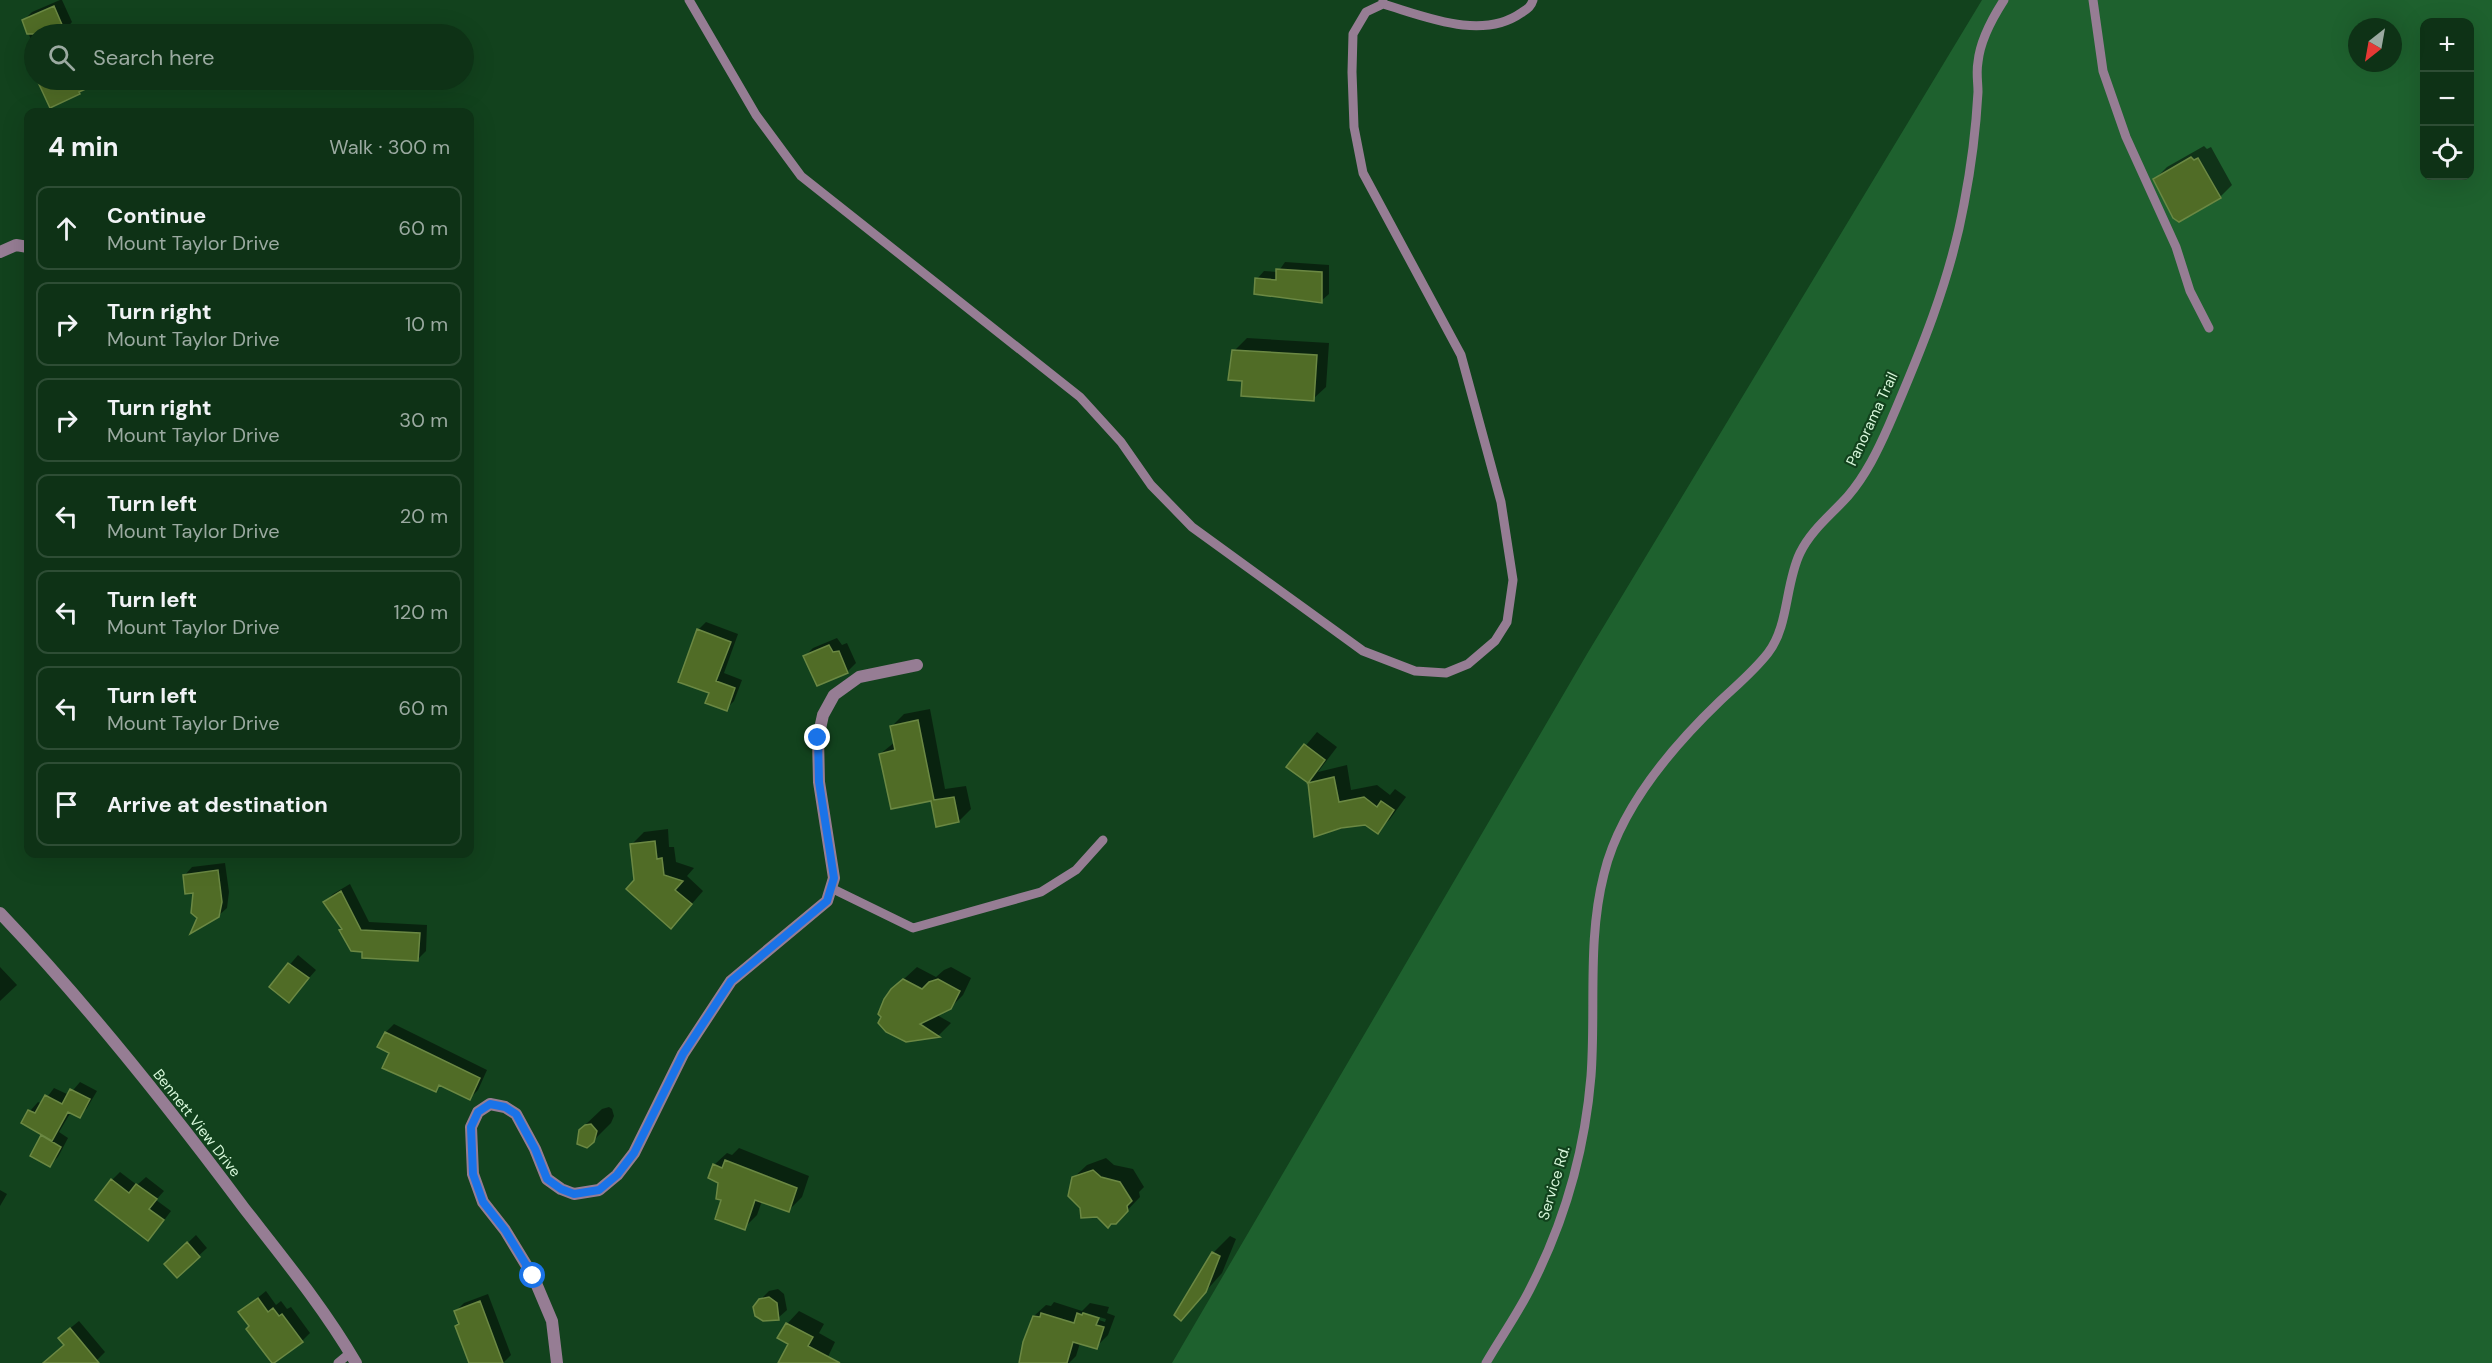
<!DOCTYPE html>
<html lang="en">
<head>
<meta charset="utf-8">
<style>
	:root { --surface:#0e3216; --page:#1c3e23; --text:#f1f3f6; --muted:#9baaa1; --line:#2e4d35 }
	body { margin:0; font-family:"DM Sans",sans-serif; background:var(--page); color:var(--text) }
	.controls { position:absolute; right:18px; top:18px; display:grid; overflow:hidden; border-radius:12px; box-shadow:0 6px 24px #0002 }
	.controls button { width:54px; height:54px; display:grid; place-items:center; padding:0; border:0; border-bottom:2px solid var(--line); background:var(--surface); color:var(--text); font:30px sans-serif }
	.compass { position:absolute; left:2348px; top:18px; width:54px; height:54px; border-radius:50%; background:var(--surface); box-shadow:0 6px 24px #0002; rotate:211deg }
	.stop { position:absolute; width:18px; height:18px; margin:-14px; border:4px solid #1a73e8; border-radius:50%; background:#fff }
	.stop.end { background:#1a73e8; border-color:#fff; box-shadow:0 2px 6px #0008 }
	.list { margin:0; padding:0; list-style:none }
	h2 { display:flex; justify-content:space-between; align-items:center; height:78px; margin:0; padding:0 24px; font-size:26px }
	h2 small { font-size:20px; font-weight:400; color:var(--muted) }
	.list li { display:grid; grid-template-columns:39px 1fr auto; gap:18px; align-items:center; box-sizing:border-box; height:84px; margin:0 12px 12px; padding:0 12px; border:2px solid var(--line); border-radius:12px }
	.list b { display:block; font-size:22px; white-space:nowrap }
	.list p { margin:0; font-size:20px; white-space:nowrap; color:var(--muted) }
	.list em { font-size:20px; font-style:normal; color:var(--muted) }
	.icon { flex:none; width:33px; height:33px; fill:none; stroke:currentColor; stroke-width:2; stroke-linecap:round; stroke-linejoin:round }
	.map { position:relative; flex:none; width:2492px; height:1363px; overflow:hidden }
	.search { position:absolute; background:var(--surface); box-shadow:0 6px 24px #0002; left:24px; top:24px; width:450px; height:66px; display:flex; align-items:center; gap:15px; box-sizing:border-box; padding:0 21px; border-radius:33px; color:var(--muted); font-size:22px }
	.panel { position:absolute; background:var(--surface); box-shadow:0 6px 24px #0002; left:24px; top:108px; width:450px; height:750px; border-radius:12px }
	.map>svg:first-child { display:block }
	.green { fill:#1e612e; fill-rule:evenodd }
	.shadow { fill:#0007; fill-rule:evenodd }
	.building { fill:#506c26; stroke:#6b8843; stroke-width:1.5 }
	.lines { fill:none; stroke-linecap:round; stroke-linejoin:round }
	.lane { stroke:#967d94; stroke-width:9 }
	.street { stroke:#967d94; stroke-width:12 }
	.route { stroke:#1a73e8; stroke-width:8 }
	.labels { text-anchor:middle; stroke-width:4.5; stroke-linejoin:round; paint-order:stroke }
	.street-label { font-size:15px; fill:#d7f7da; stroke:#12421d }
</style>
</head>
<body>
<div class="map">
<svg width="2492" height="1363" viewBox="0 0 2492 1363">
	<rect width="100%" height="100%" fill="#12421d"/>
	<path class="green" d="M1982 0H2492V1363H1172L1587 654ZM2424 22H2470V176H2424ZM2357 27H2393V63H2357Z"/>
	<path class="shadow" d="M60 0H62L72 22 67 28 70 34H34V49L24 20 32 12Z
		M39 80H100L79 93 51 106Z
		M2204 146 2207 149 2211 147 2232 185 2220 197 2154 180 2167 167Z
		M1285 262 1329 265V294L1321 301 1257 279 1264 271 1278 272Z
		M1247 338 1329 343 1326 387 1313 399 1244 379 1234 351Z
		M706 622 738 634 724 673 742 680 734 701 726 709 711 692 698 630Z
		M837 638 842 645 847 643 856 663 848 671 818 684 805 656 813 648Z
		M930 709 945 789 966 786 971 809 959 821 880 754 895 742 892 726 904 714Z
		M1317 732 1337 747 1318 772 1347 765 1351 790 1377 785 1390 795 1395 789 1406 797 1390 819 1377 832 1365 823 1315 835 1309 782 1288 767Z
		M668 829 669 847H674L676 862 694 868 687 876 703 891 683 914 635 880 631 845 644 832Z
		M47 854H72L48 858Z
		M225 863 229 892 227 908 218 916 198 918 195 892 184 876 192 867Z
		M350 884 369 922 427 925 426 951 418 959 363 950 343 929 325 902 333 894Z
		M298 955 316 970 289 1001 271 987Z
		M0 967 17 985 0 1001Z
		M917 967 936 977 944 970 951 967 971 978 963 995 950 1008 937 1015 951 1023 939 1035 906 1041 892 990Z
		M394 1024 487 1070 478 1090 469 1099 441 1085 435 1090 391 1052 379 1046 386 1032Z
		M80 1082 97 1091 87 1108 79 1116 71 1112 59 1132 68 1138 58 1157 50 1165 43 1136 44 1135 23 1123 30 1111 38 1102 42 1104 54 1088 69 1095Z
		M609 1107 612 1109 614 1116 611 1123 593 1141 579 1143 578 1134 584 1126 602 1109Z
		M739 1148 809 1176 802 1197 789 1210 762 1201 757 1215 744 1228 723 1199 714 1165 727 1153 732 1155Z
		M1106 1158 1114 1165 1133 1169 1144 1187 1139 1192 1140 1197 1115 1223 1082 1207 1073 1178 1087 1165Z
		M120 1172 137 1185 146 1177 164 1191 156 1200 171 1211 156 1231 112 1180Z
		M0 1190 7 1194 0 1206Z
		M196 1235 207 1248 177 1276 174 1256Z
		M1230 1236 1236 1239 1222 1273 1181 1319 1213 1253Z
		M778 1289 784 1294 787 1310 778 1318 760 1300 769 1291Z
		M266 1291 276 1305 281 1301 287 1309 291 1307 310 1333 302 1341 251 1326 240 1312Z
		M488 1294 511 1355 503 1363H470L457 1326 460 1323 456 1311 464 1303Z
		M1054 1302 1082 1311 1090 1303 1109 1307 1107 1313 1115 1316 1108 1335 1096 1347 1080 1343 1076 1356 1069 1363H1020L1034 1316 1046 1305 1051 1306ZM1083 1312 1106 1319 1105 1322 1081 1314Z
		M799 1311 824 1324 819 1333 835 1342 825 1363H780L790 1343 787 1324Z
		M79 1321 105 1352 94 1363H43L66 1345 68 1330Z"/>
	<path class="building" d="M54 6 66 34H27L22 20Z
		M37 80H105L79 92 80 94 50 108Z
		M2191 157 2194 160 2198 158 2221 198 2179 222 2173 218 2153 179Z
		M1276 269 1322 272V303L1254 294 1255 278 1276 280Z
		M1232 350 1317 355 1314 401 1241 396 1242 381 1228 380Z
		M697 629 731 642 716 681 735 688 727 711 705 703 709 693 678 682Z
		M829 645 833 652 839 651 848 673 817 686 803 656Z
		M918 720 934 800 954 797 959 822 936 827 931 801 891 809 879 754 895 750 890 726Z
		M1304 744 1325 760 1308 783 1334 777 1339 802 1364 797 1377 807 1381 801 1394 810 1378 834 1365 825 1341 828 1314 837 1308 783 1286 767Z
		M655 841 657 859 662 858 664 875 683 881 675 890 692 904 671 929 626 889 634 880 630 844Z
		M218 870 222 902 219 917 190 934 197 918 191 913 193 893 185 894 183 875Z
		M341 891 361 930 420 933 418 961 362 958V952L351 951 339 930 342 929 323 902Z
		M288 963 309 978 289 1003 269 987Z
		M903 979 922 989 929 982 938 979 960 991 951 1009 920 1024 940 1037 906 1042 886 1032 878 1023 881 1017 878 1014 884 999 891 989Z
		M385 1032 480 1078 470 1100 439 1085 436 1092 382 1068 389 1053 377 1047Z
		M70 1089 90 1099 80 1118 68 1112 52 1141 21 1123 28 1110 35 1113 45 1095 62 1104Z
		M591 1124 597 1131 594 1142 587 1148 577 1144 579 1130 585 1125Z
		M41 1135 61 1147 50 1167 30 1156Z
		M725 1160 797 1188 789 1212 755 1200 745 1230 715 1219 721 1200 716 1199 718 1183 708 1178 713 1164 722 1168Z
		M1093 1170 1101 1177 1120 1182 1132 1201 1127 1206 1128 1211 1116 1224H1111L1108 1228 1097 1217 1081 1218 1080 1208 1068 1196 1072 1177Z
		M111 1179 129 1193 136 1184 157 1199 149 1209 164 1220 148 1241 95 1200Z
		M187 1242 200 1257 177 1278 164 1264Z
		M1212 1252 1220 1256 1206 1292 1181 1321 1174 1315Z
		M769 1297 777 1303 779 1320 763 1321 755 1316 753 1307 759 1299Z
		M258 1298 268 1312 273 1308 279 1316 282 1314 303 1342 274 1363H272L246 1329 249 1326 238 1312Z
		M480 1301 503 1363H469L455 1326 459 1324 454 1311Z
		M1041 1313 1074 1323 1077 1313 1082 1315 1083 1313 1099 1318 1096 1325 1104 1327 1097 1349 1073 1342 1067 1363H1019L1023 1342 1033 1316 1040 1317Z
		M786 1323 813 1337 808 1346 840 1363H778L788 1344 777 1338Z
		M70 1328 99 1363H43L64 1345 58 1338Z"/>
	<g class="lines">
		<path class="lane" d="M689 0 756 115 801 176 1080 397 1121 442 1151 485 1192 527 1363 651 1415 671 1446 673 1468 664 1495 641 1507 622 1513 580 1501 502 1461 355 1363 173 1354 127 1352 72 1353 34 1366 12 1383 4V0
			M2093 0 2103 71 2126 137 2176 247 2190 291 2209 328
			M1383 4C1424 16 1481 41 1521 13 1527 9 1531 7 1533 0
			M831 888 913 928 1041 892 1076 870 1103 840
			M338 1363 350 1353
			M1486 1363C1501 1337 1519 1312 1532 1285 1565 1220 1585 1149 1591 1076 1596 1009 1587 940 1604 874 1620 807 1672 747 1720 701 1737 685 1754 671 1768 653 1789 626 1785 584 1800 553 1811 530 1831 515 1848 496 1866 475 1878 450 1889 425 1920 353 1950 281 1964 204 1971 168 1976 129 1978 92 1978 82 1976 72 1978 62 1980 41 1993 17 2004 0"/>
		<path class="street" d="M0 252 16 245 28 247
			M0 913C88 1005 168 1106 244 1208 283 1258 324 1308 356 1363
			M557 1363 552 1321 533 1276 505 1230 483 1202 473 1174 471 1127 478 1112 490 1104 505 1107 516 1114 535 1149 547 1179 561 1189 574 1194 599 1190 617 1175 634 1153 683 1054 731 981 827 901 834 878 819 782 818 738 823 715 834 695 859 677 917 665"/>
	</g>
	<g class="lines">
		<path class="route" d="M533 1276 505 1230 483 1202 473 1174 471 1127 478 1112 490 1104 505 1107 516 1114 535 1149 547 1179 561 1189 574 1194 599 1190 617 1175 634 1153 683 1054 731 981 827 901 834 878 819 782 818 738"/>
	</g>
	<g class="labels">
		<g class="street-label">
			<text transform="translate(1872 419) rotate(-65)" y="5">Panorama Trail</text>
			<text transform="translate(197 1123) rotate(52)" y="5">Bennett View Drive</text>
			<text transform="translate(1554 1183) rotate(-73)" y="5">Service Rd.</text>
		</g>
	</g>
</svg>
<div class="controls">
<button>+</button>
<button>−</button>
<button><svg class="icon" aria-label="locate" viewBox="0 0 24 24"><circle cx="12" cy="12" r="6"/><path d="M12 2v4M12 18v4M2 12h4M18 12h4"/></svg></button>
</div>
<svg class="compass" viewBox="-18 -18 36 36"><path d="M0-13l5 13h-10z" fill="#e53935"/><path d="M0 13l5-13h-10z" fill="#9baaa1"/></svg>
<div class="stop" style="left:533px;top:1276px"></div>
<div class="stop end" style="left:818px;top:738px"></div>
<div class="search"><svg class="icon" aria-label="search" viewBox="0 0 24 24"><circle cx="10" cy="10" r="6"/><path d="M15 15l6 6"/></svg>Search here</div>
<section class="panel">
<h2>4 min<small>Walk · 300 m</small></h2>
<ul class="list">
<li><svg class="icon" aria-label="ahead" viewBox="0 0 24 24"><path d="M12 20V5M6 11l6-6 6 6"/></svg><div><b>Continue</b><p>Mount Taylor Drive</p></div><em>60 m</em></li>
<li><svg class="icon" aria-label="right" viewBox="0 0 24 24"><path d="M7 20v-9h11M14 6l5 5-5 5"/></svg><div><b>Turn right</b><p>Mount Taylor Drive</p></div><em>10 m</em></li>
<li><svg class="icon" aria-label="right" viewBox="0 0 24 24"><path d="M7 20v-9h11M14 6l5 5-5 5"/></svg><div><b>Turn right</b><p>Mount Taylor Drive</p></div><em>30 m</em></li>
<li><svg class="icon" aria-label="left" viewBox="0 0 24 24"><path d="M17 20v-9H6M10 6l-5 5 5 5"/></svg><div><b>Turn left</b><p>Mount Taylor Drive</p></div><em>20 m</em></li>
<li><svg class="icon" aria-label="left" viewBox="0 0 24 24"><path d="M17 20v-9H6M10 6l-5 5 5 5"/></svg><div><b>Turn left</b><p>Mount Taylor Drive</p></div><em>120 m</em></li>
<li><svg class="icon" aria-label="left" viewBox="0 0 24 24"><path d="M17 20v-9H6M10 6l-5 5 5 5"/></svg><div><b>Turn left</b><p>Mount Taylor Drive</p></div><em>60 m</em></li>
<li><svg class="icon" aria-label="arrive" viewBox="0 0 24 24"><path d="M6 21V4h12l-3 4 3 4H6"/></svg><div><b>Arrive at destination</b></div></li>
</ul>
</section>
</div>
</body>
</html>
